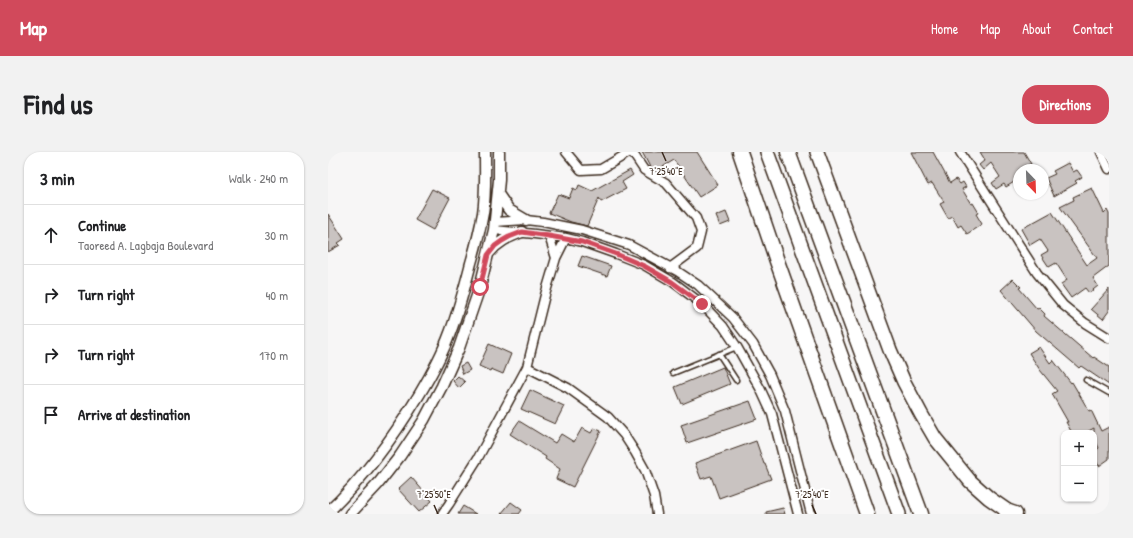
<!DOCTYPE html>
<html lang="en">
<head>
<meta charset="utf-8">
<style>
	:root { --surface:#fff; --page:#f2f2f2; --text:#202124; --muted:#757577; --line:#e0e0e0; --accent:#d1495b }
	body { margin:0; font-family:"Patrick Hand",sans-serif; background:var(--page); color:var(--text) }
	.controls { position:absolute; right:12px; bottom:12px; display:grid; overflow:hidden; border-radius:8px; box-shadow:0 1px 3px #0004 }
	.controls button { width:36px; height:36px; display:grid; place-items:center; padding:0; border:0; border-bottom:1px solid var(--line); background:var(--surface); color:var(--text); font:20px sans-serif }
	.compass { position:absolute; left:685px; top:12px; width:36px; height:36px; border-radius:50%; background:var(--surface); box-shadow:0 1px 3px #0004; rotate:157deg }
	.stop { position:absolute; width:12px; height:12px; margin:-9px; border:3px solid #d1495b; border-radius:50%; background:#fff }
	.stop.end { background:#d1495b; border-color:#fff; box-shadow:0 1px 4px #0008 }
	.list { margin:0; padding:0; list-style:none }
	h2 { display:flex; justify-content:space-between; align-items:center; height:52px; margin:0; padding:0 16px; font-size:17px }
	h2 small { font-size:13px; font-weight:400; color:var(--muted) }
	.list li { display:grid; grid-template-columns:26px 1fr auto; gap:12px; align-items:center; box-sizing:border-box; height:60px; padding:0 16px; border-top:1px solid var(--line) }
	.list b { display:block; font-size:15px; white-space:nowrap }
	.list p { margin:0; font-size:13px; white-space:nowrap; color:var(--muted) }
	.list em { font-size:13px; font-style:normal; color:var(--muted) }
	.icon { flex:none; width:22px; height:22px; fill:none; stroke:currentColor; stroke-width:2; stroke-linecap:round; stroke-linejoin:round }
	.map { position:relative; flex:none; width:781px; height:362px; overflow:hidden; border-radius:16px }
	header { display:flex; align-items:center; gap:24px; box-sizing:border-box; height:56px; padding:0 20px; background:var(--accent); color:#fff }
	header strong { font-size:19px }
	nav { display:flex; gap:22px; margin-inline-start:auto; font-size:14px }
	.intro { display:flex; align-items:center; justify-content:space-between; box-sizing:border-box; height:96px; padding:0 24px }
	h1 { margin:0; font-size:28px }
	.button { padding:10px 18px; border-radius:16px; background:var(--accent); color:#fff; font-size:14px; font-weight:700 }
	main { display:flex; gap:24px; padding:0 24px }
	aside { flex:1; background:var(--surface); border-radius:16px; box-shadow:0 1px 3px #0004 }
	.map>svg:first-child { display:block }
	.building { fill:#c9c3c1; stroke:#3b2a1e }
	.lines { fill:none; stroke-linecap:round; stroke-linejoin:round }
	.service-casing { stroke:#3b2a1e; stroke-width:7 }
	.minor-casing { stroke:#3b2a1e; stroke-width:11 }
	.tertiary-casing { stroke:#3b2a1e; stroke-width:13 }
	.primary-casing { stroke:#3b2a1e; stroke-width:16 }
	.trunk-casing { stroke:#3b2a1e; stroke-width:17 }
	.service { stroke:#fff; stroke-width:4 }
	.minor { stroke:#fff; stroke-width:8 }
	.tertiary { stroke:#fff; stroke-width:10 }
	.primary { stroke:#fff; stroke-width:13 }
	.trunk { stroke:#fff; stroke-width:14 }
	.route { stroke:#d1495b; stroke-width:5 }
	.ticks { fill:none; stroke:#3b2a1e; stroke-width:1.5 }
	.ticks-label { font-size:10px; text-anchor:middle; fill:#3b2a1e; stroke:#fff; stroke-width:4; stroke-linejoin:round; paint-order:stroke }
</style>
</head>
<body>
<header>
<strong>Map</strong>
<nav><a>Home</a><a>Map</a><a>About</a><a>Contact</a></nav>
</header>
<div class="intro"><h1>Find us</h1><a class="button">Directions</a></div>
<main>
<aside>
<h2>3 min<small>Walk · 240 m</small></h2>
<ul class="list">
<li><svg class="icon" aria-label="ahead" viewBox="0 0 24 24"><path d="M12 20V5M6 11l6-6 6 6"/></svg><div><b>Continue</b><p>Taoreed A. Lagbaja Boulevard</p></div><em>30 m</em></li>
<li><svg class="icon" aria-label="right" viewBox="0 0 24 24"><path d="M7 20v-9h11M14 6l5 5-5 5"/></svg><div><b>Turn right</b></div><em>40 m</em></li>
<li><svg class="icon" aria-label="right" viewBox="0 0 24 24"><path d="M7 20v-9h11M14 6l5 5-5 5"/></svg><div><b>Turn right</b></div><em>170 m</em></li>
<li><svg class="icon" aria-label="arrive" viewBox="0 0 24 24"><path d="M6 21V4h12l-3 4 3 4H6"/></svg><div><b>Arrive at destination</b></div></li>
</ul>
</aside>
<div class="map">
<svg width="781" height="362" viewBox="0 0 781 362">
	<rect width="100%" height="100%" fill="#f7f6f6"/>
	<filter id="ink" filterUnits="userSpaceOnUse"><feTurbulence type="fractalNoise" baseFrequency=".025" numOctaves="2"/><feDisplacementMap in="SourceGraphic" scale="8" xChannelSelector="R" yChannelSelector="G"/><feConvolveMatrix kernelMatrix="1 2 1 2 8 2 1 2 1" color-interpolation-filters="sRGB"/></filter>
	<g filter="url(#ink)">
		<path class="building" d="M314 0H369L390 33 371 45 346 8 328 19 322 15Z
			M583 0H605L622 31 628 27 632 32 635 30 638 35 634 37 643 52 645 51 651 61 648 62 654 72 639 82 633 73 630 75 624 64 620 66 612 52 616 50 604 31 600 33Z
			M652 0H696L703 12 697 15 699 18H691V27L678 35 676 32 668 37 664 31 672 25 663 11 655 18 651 13 657 8Z
			M740 11 745 20 749 18 754 25 747 29 749 31 726 44 718 26 727 22 725 19Z
			M302 18 305 23 294 30 298 37 273 50 271 46 259 74 243 70 221 61 230 42 241 46 245 36 249 38 251 33 264 39Z
			M764 36 776 61 779 58 781 62V114L765 126 770 134 761 141 757 136 743 146 733 132 739 128 728 111 721 115 713 103 720 99 712 87 702 93 693 77 724 60 759 113 769 106 732 55 746 48 745 45Z
			M104 37 122 46 105 78 87 68Z
			M398 60 402 70 392 74 388 64Z
			M0 62 16 87 10 91 12 93 0 100Z
			M254 104 283 114 279 124 250 114Z
			M685 127 693 135 691 136 709 157 711 156 717 162 716 164 765 206 766 205 781 215V233L753 214 751 216 708 179 673 138Z
			M781 137V159L775 167 763 157Z
			M161 192 183 202 175 222 163 217 162 219 151 214Z
			M711 195 722 211 725 208 743 231 744 230 761 259 763 258 773 279 781 275V307L771 314 766 306V300L771 296 766 286V276L757 281H744L738 270H740L724 242 729 239 712 218 701 201Z
			M138 211 142 218 135 222 132 214Z
			M395 215 402 232 354 252 347 235Z
			M130 224 137 230 131 236 125 229Z
			M202 238 236 254 227 272 193 257Z
			M422 249 429 267 359 291 353 273Z
			M191 269 227 291 233 282 246 290 254 276 263 281 266 276 273 279 245 335 228 327 232 317 217 307 218 305 182 282Z
			M428 289 436 312H437L443 327 391 346 383 324 373 327 367 311Z
			M83 325 104 349 91 360 70 337Z
			M183 350 194 358 191 362H173Z
			M135 354 148 362H130Z
			M455 356 457 362H438V360Z"/>
		<g class="lines">
			<g class="service-casing">
				<path id="service" d="M391 202 408 228
					M345 221 409 195
					M758 228 781 241"/>
			</g>
			<g class="minor-casing">
				<path id="minor" d="M238 0 253 18 273 17 302 0
					M304 0 316 18 338 31 368 66 373 80 369 96 342 116
					M632 0 709 121 735 153 757 171 781 186
					M773 0 781 17
					M167 70 198 68 215 70 254 78 301 93 349 119 370 133 386 148 405 166 425 192 442 223 457 259 483 362
					M166 78 207 82 238 86 254 90 288 102 316 113 345 130 374 152 395 174 409 195 432 236 444 262 470 362
					M221 84 228 106
					M199 215 240 236 280 265 296 283 307 300 317 318 326 344 329 362
					M114 362 121 352 150 306 199 215 217 143 228 106 238 86"/>
			</g>
			<g class="tertiary-casing">
				<path id="tertiary" d="M170 42 181 58 198 68
					M161 101C170 90 180 85 194 80
					M0 360C36 326 65 286 91 243 103 223 114 203 122 181 131 158 137 134 143 111 148 94 152 78 155 61 158 41 157 20 157 0
					M22 362 50 332 72 304 96 268 114 234 131 196 152 135 166 78 171 28V0"/>
			</g>
			<g class="primary-casing">
				<path id="primary" d="M439 0 571 362
					M489 0 562 198 576 230 593 262 607 286 642 329 661 346 684 362"/>
			</g>
			<g class="trunk-casing">
				<path id="trunk" d="M412 0 449 109 539 362
					M460 0 593 362
					M678 359 687 362"/>
			</g>
			<use href="#service" class="service"/>
			<use href="#minor" class="minor"/>
			<use href="#tertiary" class="tertiary"/>
			<use href="#primary" class="primary"/>
			<use href="#trunk" class="trunk"/>
		</g>
	</g>
	<g class="lines" filter="url(#ink)">
		<path class="route" d="M152 135 160 103 167 94 174 89 181 85 194 80 221 84 254 90 288 102 316 114 344 130 374 152"/>
	</g>
	<path class="ticks" d="M334 0 338 9M106 353 110 362M484 353 488 362"/>
	<g class="ticks-label">
		<text x="338" y="23">7°25'40"E</text>
		<text x="106" y="346">7°25'50"E</text>
		<text x="484" y="346">7°25'40"E</text>
	</g>
</svg>
<div class="controls">
<button>+</button>
<button>−</button>
</div>
<svg class="compass" viewBox="-18 -18 36 36"><path d="M0-13l5 13h-10z" fill="#e53935"/><path d="M0 13l5-13h-10z" fill="#757577"/></svg>
<div class="stop" style="left:152px;top:135px"></div>
<div class="stop end" style="left:374px;top:152px"></div>
</div>
</main>
</body>
</html>
